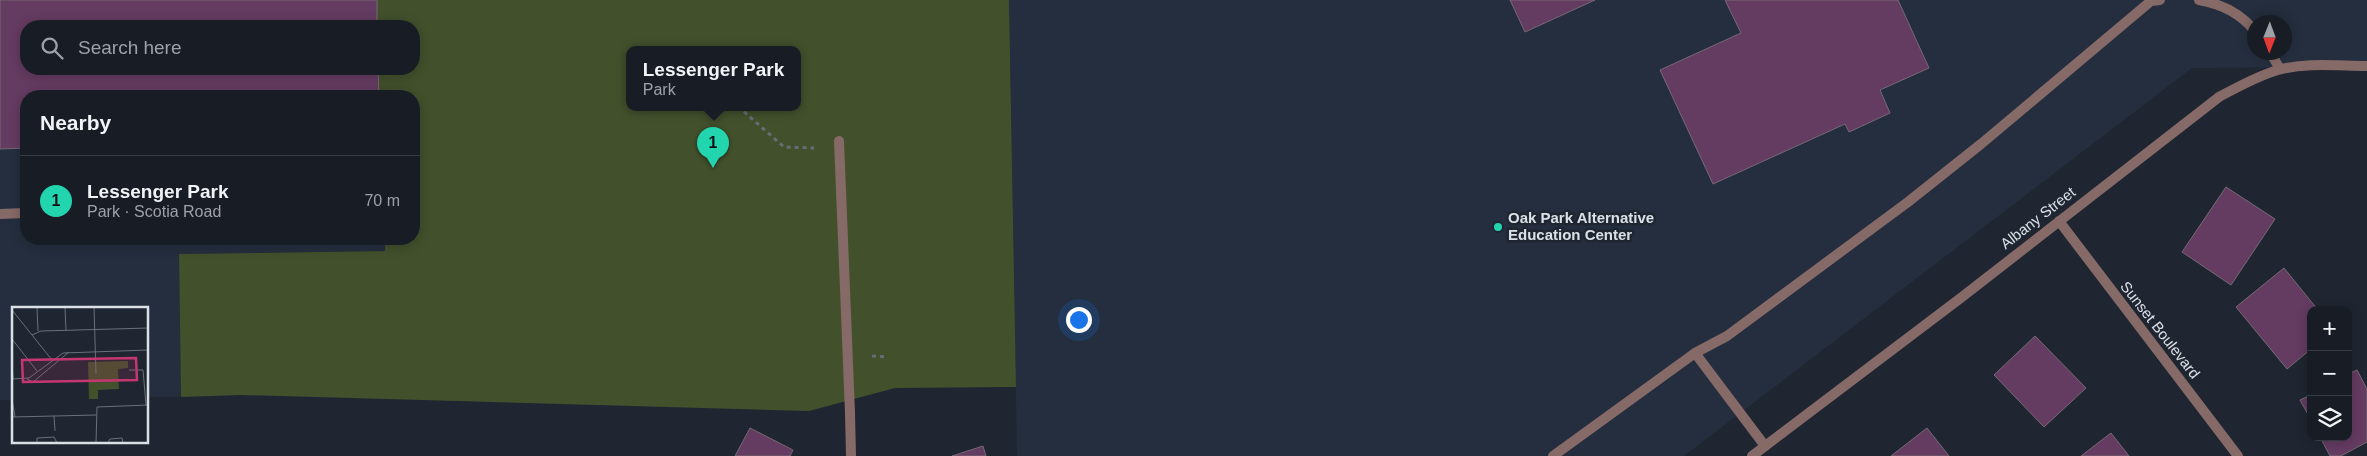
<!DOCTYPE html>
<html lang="en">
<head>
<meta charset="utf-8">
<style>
	:root { --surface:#171c25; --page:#242932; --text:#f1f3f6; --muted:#9ea1a7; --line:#363a42; --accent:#23d5af }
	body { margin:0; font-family:Helvetica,sans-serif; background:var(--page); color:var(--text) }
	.controls { position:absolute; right:15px; bottom:15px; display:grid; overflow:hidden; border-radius:10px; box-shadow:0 2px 12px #0003 }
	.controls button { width:45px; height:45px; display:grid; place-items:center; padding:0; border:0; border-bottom:1px solid var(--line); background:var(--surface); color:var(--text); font:25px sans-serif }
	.compass { position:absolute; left:2247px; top:15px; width:45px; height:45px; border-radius:50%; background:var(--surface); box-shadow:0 2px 12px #0003; rotate:181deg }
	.you { position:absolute; left:1078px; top:319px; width:18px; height:18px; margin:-12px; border:4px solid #fff; border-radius:50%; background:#1a73e8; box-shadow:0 0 0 8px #1a73e833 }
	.badge { display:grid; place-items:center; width:32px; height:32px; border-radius:50%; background:var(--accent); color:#111; font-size:16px; font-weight:700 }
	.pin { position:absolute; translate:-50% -41px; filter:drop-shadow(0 1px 2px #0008) }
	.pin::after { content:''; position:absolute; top:26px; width:18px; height:15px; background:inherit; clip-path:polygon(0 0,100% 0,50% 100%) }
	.popup { position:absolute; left:626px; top:46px; width:175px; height:65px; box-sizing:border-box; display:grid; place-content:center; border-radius:10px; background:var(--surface); filter:drop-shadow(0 1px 4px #0005); font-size:16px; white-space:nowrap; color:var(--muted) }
	.popup b { font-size:19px; color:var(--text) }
	.popup::after { content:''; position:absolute; left:50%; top:100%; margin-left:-10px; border:10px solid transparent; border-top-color:var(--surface) }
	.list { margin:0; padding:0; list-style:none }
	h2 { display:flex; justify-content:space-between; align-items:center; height:65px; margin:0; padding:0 20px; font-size:21px }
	h2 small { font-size:16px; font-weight:400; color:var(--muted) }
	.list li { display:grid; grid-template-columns:32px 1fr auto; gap:15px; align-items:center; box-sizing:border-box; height:90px; padding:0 20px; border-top:1px solid var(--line) }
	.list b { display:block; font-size:19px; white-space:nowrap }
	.list p { margin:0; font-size:16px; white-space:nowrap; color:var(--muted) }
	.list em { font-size:16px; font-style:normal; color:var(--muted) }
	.icon { flex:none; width:28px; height:28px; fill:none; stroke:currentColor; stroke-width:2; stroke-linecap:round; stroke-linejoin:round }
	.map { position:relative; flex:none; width:2367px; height:456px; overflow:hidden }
	.search { position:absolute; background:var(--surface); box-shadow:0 2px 12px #0003; left:20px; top:20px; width:400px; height:55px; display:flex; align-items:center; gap:12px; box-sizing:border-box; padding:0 18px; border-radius:20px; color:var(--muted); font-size:19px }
	.panel { position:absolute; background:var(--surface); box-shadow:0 2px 12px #0003; left:20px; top:90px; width:400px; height:155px; border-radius:20px }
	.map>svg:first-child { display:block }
	.built { fill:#242e3e; fill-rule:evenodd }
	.green { fill:#42502c; fill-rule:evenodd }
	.building { fill:#643b61; stroke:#766a75 }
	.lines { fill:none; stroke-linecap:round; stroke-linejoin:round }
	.path { stroke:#676d77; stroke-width:3; stroke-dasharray:4 4; stroke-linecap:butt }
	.service { stroke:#866a67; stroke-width:10 }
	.minor { stroke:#866a67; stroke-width:10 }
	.poi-dot { fill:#23d5af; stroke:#1f2631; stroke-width:2 }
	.labels { text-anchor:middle; stroke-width:5; stroke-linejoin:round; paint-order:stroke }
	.poi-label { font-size:15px; font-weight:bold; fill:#dbe0e7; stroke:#1f2631; text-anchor:start }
	.street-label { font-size:15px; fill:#dbe0e7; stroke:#1f2631 }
	.inset-road { fill:none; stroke:#6a707a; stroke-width:1 }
	.view { fill:#c63670; fill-opacity:0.15; stroke:#c63670; stroke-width:2.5 }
	.inset-edge { fill:none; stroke:#dbe0e7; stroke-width:2.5 }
</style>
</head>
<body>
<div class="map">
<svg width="2367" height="456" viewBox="0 0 2367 456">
	<rect width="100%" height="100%" fill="#1f2631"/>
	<path class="built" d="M0 0H377V26H26V69H378L379 96H26V239H385V251L179 254 181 397H148V308H14V400H0Z
		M1009 0H2367V67L2192 68 1684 456H1017ZM2254 22H2284V52H2254Z"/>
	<path class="green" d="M377 0H1009L1016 387 895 388 809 411 241 395 181 397 179 254 385 251V239H414V96H379L378 69H414V26H377ZM629 49H797V107H629Z"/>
	<path class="building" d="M0 0H377V26H26V69H378L379 96H26V148L0 149Z
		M1510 0H1595L1525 32Z
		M1725 0H1898L1929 68 1880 90 1890 113 1849 132 1845 124 1713 184 1660 70 1741 33Z
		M2226 187 2275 219 2231 285 2182 252Z
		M2284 268 2318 310H2311V349L2287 369 2236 307Z
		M2035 336 2086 388 2044 427 1994 375Z
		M2357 370 2367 389V442L2341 456H2330L2320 437H2348V374Z
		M2311 395V420L2300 400Z
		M750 428 793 450 790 456H735Z
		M1927 428 1949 456H1891Z
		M2111 433 2129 456H2081Z
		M983 446 986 456H952Z"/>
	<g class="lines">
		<path class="path" d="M729 108 741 109 784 147 814 148
			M872 356 887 357"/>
		<path class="service" d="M2199 0C2222 4 2240 13 2254 30
			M2270 52 2280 69
			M839 141 850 413
			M0 214 26 213
			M1695 353 1765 446
			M1553 456 1695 353 1727 336 1908 202 1981 144 2151 1 2160 0"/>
		<path class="minor" d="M2059 221 2238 456
			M850 413 851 456
			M1752 456 1962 297 2219 97C2238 87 2257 76 2278 70 2306 62 2339 66 2367 66"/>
	</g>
	<circle class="poi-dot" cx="1498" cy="227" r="5"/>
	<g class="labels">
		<g class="poi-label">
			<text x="1508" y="223">Oak Park Alternative<tspan x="1508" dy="17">Education Center</tspan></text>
		</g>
		<g class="street-label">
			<text transform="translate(2038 218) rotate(-38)" y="5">Albany Street</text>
			<text transform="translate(2160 330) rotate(52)" y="5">Sunset Boulevard</text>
		</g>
	</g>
	<g transform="translate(12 307)">
		<rect width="136" height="136" fill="#1f2631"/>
		<path d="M116 54V61L106 62 107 82 86 83V92H77L76 55Z" fill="#42502c"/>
		<path class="inset-road" d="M25 0 26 24M53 0 54 24M82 0 84 67M0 3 40 53M20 28 29 24 137 21M0 32 25 64M0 55 1 72M117 63H131L134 98M0 72 17 71 51 46 137 43M15 72 21 75 57 45M0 92 3 110M42 109 43 124M0 110 84 108M25 136V131L42 130 45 136M84 136 85 100 137 98M96 136 98 132 110 131 111 136"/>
		<path class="view" d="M124 51 125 73 11 75 10 53Z"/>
		<rect width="136" height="136" class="inset-edge"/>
	</g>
</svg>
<div class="controls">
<button>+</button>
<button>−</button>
<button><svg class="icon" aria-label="layers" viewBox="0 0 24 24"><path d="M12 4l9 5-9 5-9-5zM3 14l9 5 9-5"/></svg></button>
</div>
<svg class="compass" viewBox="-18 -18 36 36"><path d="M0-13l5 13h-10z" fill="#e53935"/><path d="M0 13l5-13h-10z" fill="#9ea1a7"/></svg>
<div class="you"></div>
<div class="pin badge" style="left:713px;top:168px">1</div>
<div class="popup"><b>Lessenger Park</b>Park</div>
<div class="search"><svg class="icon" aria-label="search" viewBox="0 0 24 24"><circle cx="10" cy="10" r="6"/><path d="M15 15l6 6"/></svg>Search here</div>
<section class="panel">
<h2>Nearby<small></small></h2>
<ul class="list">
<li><span class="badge">1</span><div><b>Lessenger Park</b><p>Park · Scotia Road</p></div><em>70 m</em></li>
</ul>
</section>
</div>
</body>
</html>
